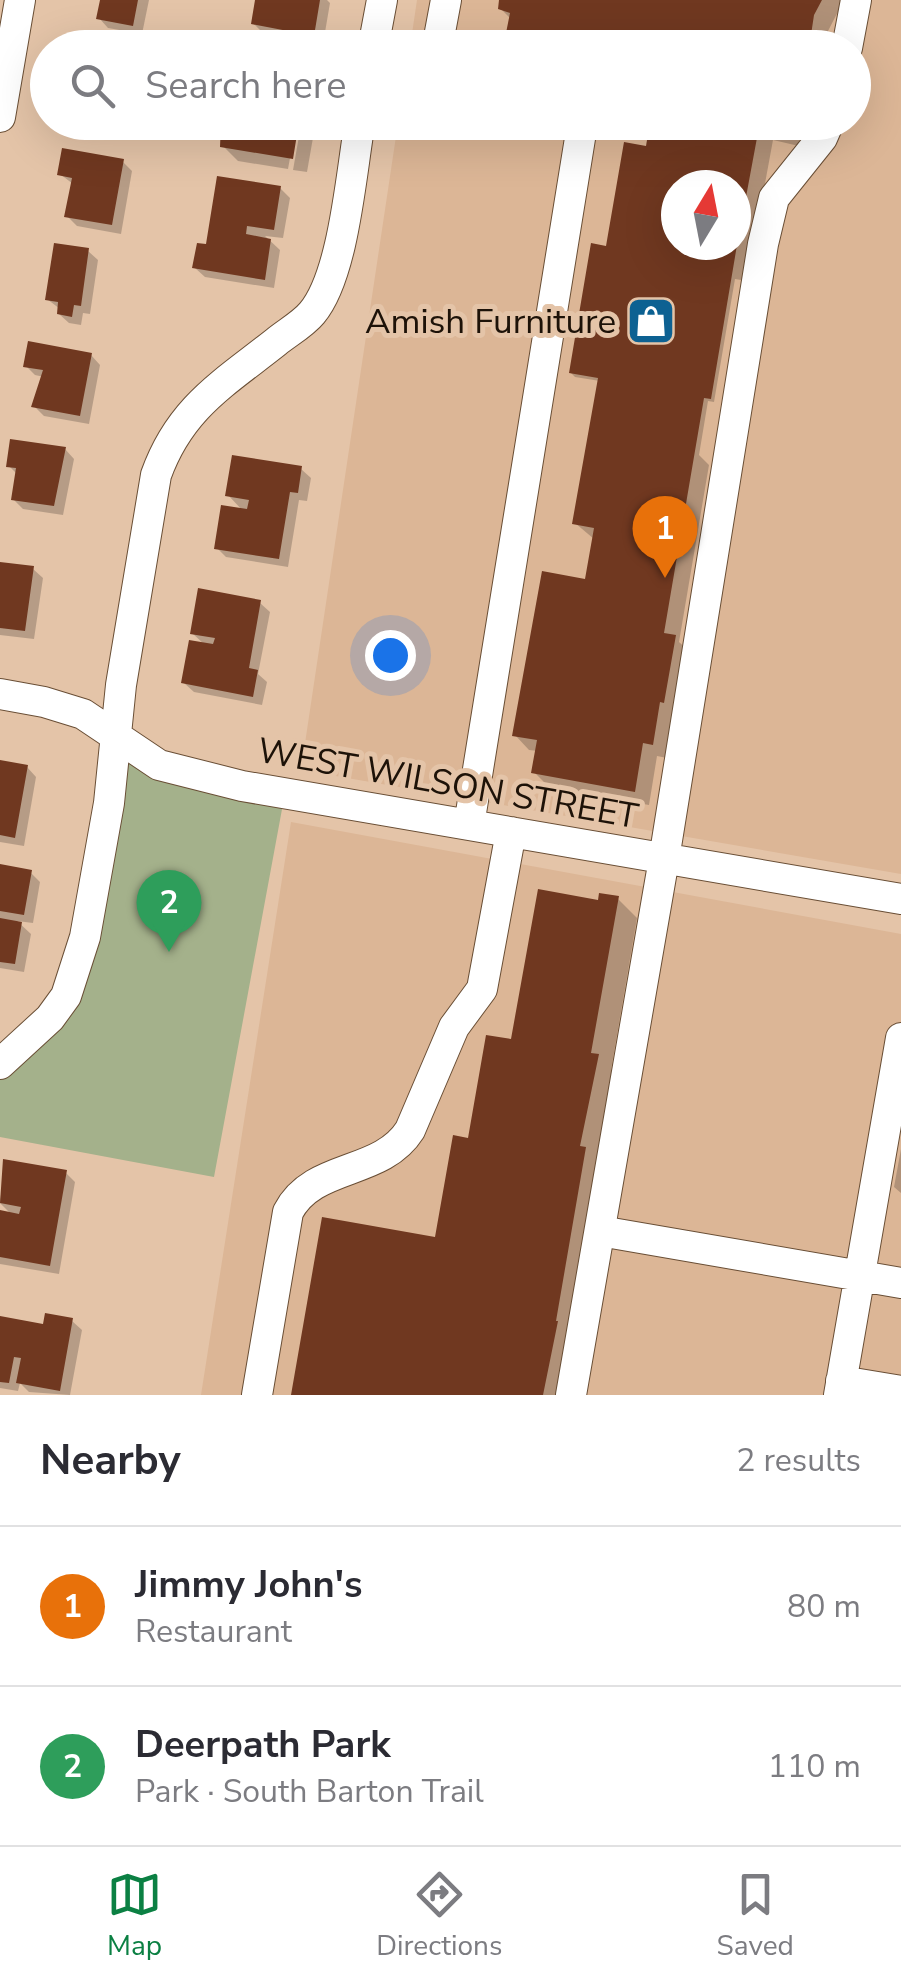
<!DOCTYPE html>
<html lang="en">
<head>
<meta charset="utf-8">
<style>
	:root { --surface:#fff; --page:#f7f7f7; --text:#2b2b33; --muted:#7c7c81; --line:#e1e1e2; --accent:#0b8043 }
	body { margin:0; font-family:"Nunito Sans",sans-serif; background:var(--page); color:var(--text) }
	.compass { position:absolute; left:661px; top:170px; width:90px; height:90px; border-radius:50%; background:var(--surface); box-shadow:0 10px 40px #0002; rotate:10deg }
	.you { position:absolute; left:390px; top:655px; width:35px; height:35px; margin:-25px; border:8px solid #fff; border-radius:50%; background:#1a73e8; box-shadow:0 0 0 15px #1a73e833 }
	.badge { display:grid; place-items:center; width:65px; height:65px; border-radius:50%; background:var(--accent); color:#fff; font-size:32px; font-weight:700 }
	.pin { position:absolute; translate:-50% -82px; filter:drop-shadow(0 2px 5px #0008) }
	.pin::after { content:''; position:absolute; top:52px; width:35px; height:30px; background:inherit; clip-path:polygon(0 0,100% 0,50% 100%) }
	.list { margin:0; padding:0; list-style:none }
	h2 { display:flex; justify-content:space-between; align-items:center; height:130px; margin:0; padding:0 40px; font-size:42px }
	h2 small { font-size:32px; font-weight:400; color:var(--muted) }
	.list li { display:grid; grid-template-columns:65px 1fr auto; gap:30px; align-items:center; box-sizing:border-box; height:160px; padding:0 40px; border-top:2px solid var(--line) }
	.list b { display:block; font-size:38px; white-space:nowrap }
	.list p { margin:0; font-size:32px; white-space:nowrap; color:var(--muted) }
	.list em { font-size:32px; font-style:normal; color:var(--muted) }
	.icon { flex:none; width:55px; height:55px; fill:none; stroke:currentColor; stroke-width:2; stroke-linecap:round; stroke-linejoin:round }
	.map { position:relative; flex:none; width:901px; height:1395px; overflow:hidden }
	.search { position:absolute; background:var(--surface); box-shadow:0 10px 40px #0002; left:30px; right:30px; top:30px; height:110px; display:flex; align-items:center; gap:25px; box-sizing:border-box; padding:0 35px; border-radius:55px; color:var(--muted); font-size:38px }
	.sheet { height:450px; background:var(--surface) }
	nav { display:flex; justify-content:space-around; align-items:center; box-sizing:border-box; height:140px; border-top:2px solid var(--line); background:var(--surface); font-size:28px; color:var(--muted) }
	nav a { display:grid; justify-items:center; gap:5px }
	nav .on { color:var(--accent) }
	.map>svg:first-child { display:block }
	.built { fill:#dcb696; fill-rule:evenodd }
	.green { fill:#a4b18b }
	.shadow { fill:#0003; fill-rule:evenodd }
	.building { fill:#703820 }
	.lines { fill:none; stroke-linecap:round; stroke-linejoin:round }
	.minor-casing { stroke:#694e35; stroke-width:32 }
	.minor { stroke:#fff; stroke-width:30 }
	.labels { text-anchor:middle; stroke-width:10; stroke-linejoin:round; paint-order:stroke }
	.poi-label { font-size:35px; fill:#1d1208; stroke:#e4c4a8; text-anchor:end }
	.street-label { font-size:35px; fill:#1d1208; stroke:#e4c4a8 }
</style>
</head>
<body>
<div class="map">
<svg width="901" height="1395" viewBox="0 0 901 1395">
	<rect width="100%" height="100%" fill="#e4c4a8"/>
	<path class="built" d="M417 0H901V874L301 770 398 123 854 122V48L410 47ZM676 185H736V245H676Z
		M291 822 901 934V1395H201Z"/>
	<path class="green" d="M116 737 285 793 214 1177 0 1137V1064L66 996Z"/>
	<path class="shadow" d="M102 0H149L142 34 108 28 99 18Z
		M258 0H327L330 3 323 44 263 33 253 23Z
		M502 0H844L828 31 826 48H506L511 19 501 9Z
		M92 122H141L139 133Z
		M236 122H304L314 132 307 172 293 170 301 125H296L288 169 238 161 223 146Z
		M653 122H802L799 146 773 140 747 281 735 279 714 402 708 401 699 455 709 465 679 642 690 652 667 758 657 756 649 805 549 787 534 772 538 751 529 750 515 735 587 582 594 539 575 523 600 381 575 377 571 373 608 249 648 149ZM676 185H736V245H676Z
		M123 162 132 171 121 234 77 226 67 216 73 184 60 174Z
		M280 188 290 198 283 238 265 236 280 250 274 288 205 277 195 268 208 247Z
		M88 251 98 260 90 314 83 313 81 325 69 323 59 314 60 309 47 299Z
		M91 355 100 365 89 424 44 416 34 406 44 377 35 375 26 366Z
		M65 449 74 459 63 515 23 509 14 500 17 474 9 466Z
		M301 469 311 478 307 501 299 500 288 567 226 557 217 548 243 511 228 495Z
		M0 564 33 569 43 578 34 639 0 635Z
		M260 603 270 612 258 674 267 682 262 705 194 692 184 683 205 645 192 633Z
		M0 762 27 767 36 777 24 846 0 842Z
		M0 867 30 872 40 882 33 923 17 921 31 934 24 972 0 968Z
		M617 898 637 918 611 1070 617 1076 559 1395H294L442 1241 470 1141 513 1042 600 903Z
		M901 1149V1193L894 1187Z
		M5 1162 65 1172 75 1182 59 1274 0 1264V1213L12 1215 0 1203Z
		M0 1319 45 1327 72 1321 82 1330 70 1395 29 1392 20 1383 18 1391 0 1388Z"/>
	<path class="building" d="M100 0H138L133 26 96 19Z
		M255 0H320L314 36 251 24Z
		M499 0H822L814 15 809 48H503L510 13 498 9Z
		M221 122H299L293 159 220 147Z
		M650 122H786L785 133 759 127 738 240 736 185H676V245H737L711 399 704 398 664 633 676 635 664 703 660 702 653 745 643 743 635 792 531 773 537 740 512 736 542 571 585 579 594 528 572 524 598 378 569 373 591 243 606 246 624 142 646 146Z
		M62 148 124 159 112 225 64 217 72 178 57 175Z
		M217 176 281 186 274 230 247 226 246 234 271 239 265 280 192 268 197 243 206 244Z
		M54 243 89 248 81 306 74 305 72 317 57 314 58 302 45 300Z
		M28 341 92 353 80 416 31 407 43 370 23 367Z
		M10 439 66 447 54 506 11 500 16 468 6 467Z
		M232 455 302 466 298 493 290 492 279 559 214 549 221 505 247 509 249 500 225 496Z
		M0 562 34 566 25 631 0 628Z
		M198 588 261 600 249 668 258 670 253 697 181 683 189 640 213 644 215 638 190 634Z
		M0 760 28 765 15 838 0 835Z
		M0 864 32 870 24 915 0 911Z
		M538 889 598 900 599 893 619 896 591 1053 599 1054 580 1146 586 1147 556 1321H558L543 1395H291L322 1217 435 1237 453 1135 468 1138 486 1035 511 1039Z
		M0 918 22 922 15 964 0 962Z
		M3 1159 67 1170 50 1266 0 1257V1210L19 1214 21 1207 0 1203Z
		M45 1313 73 1318 60 1391 16 1383 21 1358 14 1357 9 1383 0 1382V1316L43 1324Z"/>
	<g class="lines">
		<g class="minor-casing">
			<path id="minor" d="M373 48 382 0
				M437 48 446 0
				M847 48 856 0
				M0 117 20 0
				M0 694 44 702 83 714 159 765 242 786 901 899
				M469 825 582 126 561 122
				M0 1064 50 1018 66 996 85 937 109 803 121 685 156 475C180 408 223 384 276 342 287 333 303 324 312 313 344 275 351 173 360 122
				M600 1231 901 1283
				M841 1381 901 1391
				M257 1395 288 1212C313 1163 381 1176 410 1130L454 1027 482 989 511 832
				M571 1395 664 859 763 244 774 198 822 138 829 122
				M839 1395 901 1038"/>
		</g>
		<use href="#minor" class="minor"/>
	</g>
	<defs>
		<g id="shop-square" transform="scale(2.5)"><rect x="-9" y="-9" width="18" height="18" rx="4" fill="#0d6192" stroke="#e4c4a8"/><path d="M-5-2.5h2.3a2.7 3.5 0 0 1 5.4 0H5L5.5 6h-11ZM-1.5-2.5h3a1.5 2.3 0 0 0-3 0Z" fill="#fff"/></g>
	</defs>
	<g fill-rule="evenodd">
		<use href="#shop-square" x="651" y="321"/>
	</g>
	<g class="labels">
		<g class="poi-label">
			<text x="616" y="333">Amish Furniture</text>
		</g>
		<g class="street-label">
			<text transform="translate(448 783) rotate(10)" y="12">WEST WILSON STREET</text>
		</g>
	</g>
</svg>
<svg class="compass" viewBox="-18 -18 36 36"><path d="M0-13l5 13h-10z" fill="#e53935"/><path d="M0 13l5-13h-10z" fill="#7c7c81"/></svg>
<div class="you"></div>
<div class="pin badge" style="left:665px;top:578px;background:#e8710a">1</div>
<div class="pin badge" style="left:169px;top:952px;background:#2e9e5b">2</div>
<div class="search"><svg class="icon" aria-label="search" viewBox="0 0 24 24"><circle cx="10" cy="10" r="6"/><path d="M15 15l6 6"/></svg>Search here</div>
</div>
<section class="sheet">
<h2>Nearby<small>2 results</small></h2>
<ul class="list">
<li><span class="badge" style="background:#e8710a">1</span><div><b>Jimmy John's</b><p>Restaurant</p></div><em>80 m</em></li>
<li><span class="badge" style="background:#2e9e5b">2</span><div><b>Deerpath Park</b><p>Park · South Barton Trail</p></div><em>110 m</em></li>
</ul>
</section>
<nav>
<a class="on"><svg class="icon" aria-label="map" viewBox="0 0 24 24"><path d="M3 6l6-2 6 2 6-2v14l-6 2-6-2-6 2zM9 4v14M15 6v14"/></svg>Map</a>
<a><svg class="icon" aria-label="directions" viewBox="0 0 24 24"><path d="M12 3l9 9-9 9-9-9zM9 14v-3h6M13 9l2 2-2 2"/></svg>Directions</a>
<a><svg class="icon" aria-label="saved" viewBox="0 0 24 24"><path d="M7 4h10v16l-5-4-5 4z"/></svg>Saved</a>
</nav>
</body>
</html>
